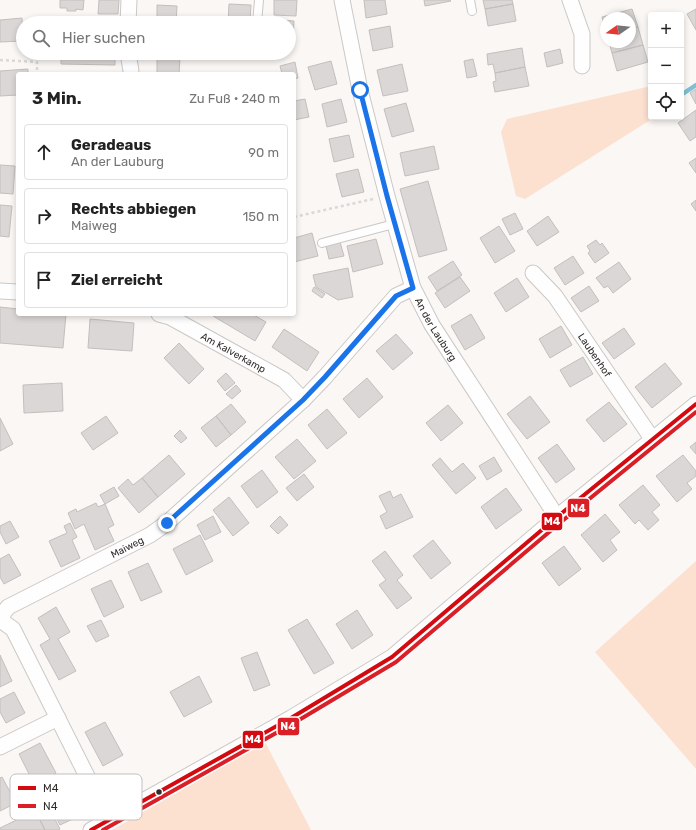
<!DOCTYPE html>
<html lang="de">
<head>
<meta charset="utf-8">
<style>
	:root { --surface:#fff; --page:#f2f2f2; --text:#222; --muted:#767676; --line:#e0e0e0 }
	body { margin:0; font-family:Rubik,sans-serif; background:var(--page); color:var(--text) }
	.controls { position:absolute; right:12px; top:12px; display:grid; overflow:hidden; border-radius:4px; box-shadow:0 2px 6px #0003 }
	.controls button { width:36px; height:36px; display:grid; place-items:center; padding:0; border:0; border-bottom:1px solid var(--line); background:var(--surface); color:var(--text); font:20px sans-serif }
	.compass { position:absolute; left:600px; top:12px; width:36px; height:36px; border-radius:50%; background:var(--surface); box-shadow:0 2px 6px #0003; rotate:256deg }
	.stop { position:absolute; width:12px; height:12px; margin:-9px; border:3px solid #1a73e8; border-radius:50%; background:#fff }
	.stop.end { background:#1a73e8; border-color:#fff; box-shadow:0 1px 4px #0008 }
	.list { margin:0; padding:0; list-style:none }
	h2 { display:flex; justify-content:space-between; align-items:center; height:52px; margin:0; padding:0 16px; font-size:17px }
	h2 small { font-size:13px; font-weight:400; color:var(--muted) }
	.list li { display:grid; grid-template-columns:26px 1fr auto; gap:12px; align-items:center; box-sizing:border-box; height:56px; margin:0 8px 8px; padding:0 8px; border:1px solid var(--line); border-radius:4px }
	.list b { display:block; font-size:15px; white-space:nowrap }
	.list p { margin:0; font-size:13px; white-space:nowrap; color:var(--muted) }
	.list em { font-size:13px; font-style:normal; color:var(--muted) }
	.icon { flex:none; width:22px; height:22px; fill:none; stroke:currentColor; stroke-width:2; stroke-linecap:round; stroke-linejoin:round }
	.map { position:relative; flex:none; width:696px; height:830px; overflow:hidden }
	.search { position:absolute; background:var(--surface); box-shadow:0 2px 6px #0003; left:16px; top:16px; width:280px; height:44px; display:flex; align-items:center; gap:10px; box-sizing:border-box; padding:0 14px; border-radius:22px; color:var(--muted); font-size:15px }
	.panel { position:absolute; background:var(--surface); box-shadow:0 2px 6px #0003; left:16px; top:72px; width:280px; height:244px; border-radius:4px }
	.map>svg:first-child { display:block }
	.green { fill:#fce1d1 }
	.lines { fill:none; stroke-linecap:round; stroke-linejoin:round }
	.stream { stroke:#7fc1d3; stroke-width:4.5 }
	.building { fill:#dbd7d6; stroke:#c3bfbd }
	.service-casing { stroke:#cbc8c6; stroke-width:10 }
	.minor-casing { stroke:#cbc8c6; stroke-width:17 }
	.path { stroke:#dad8d8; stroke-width:2.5; stroke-dasharray:3 3; stroke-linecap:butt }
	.service { stroke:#fefefe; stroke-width:8 }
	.minor { stroke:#fefefe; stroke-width:15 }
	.bus-1-casing { stroke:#fff; stroke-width:7 }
	.bus-2-casing { stroke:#fff; stroke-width:7 }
	.bus-1 { stroke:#d40a11; stroke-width:4 }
	.bus-2 { stroke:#db1f26; stroke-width:4 }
	.route { stroke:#1a73e8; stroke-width:5 }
	.bus-dot { fill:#302c29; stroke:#fff; stroke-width:1.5 }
	.labels { text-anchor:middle; stroke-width:3; stroke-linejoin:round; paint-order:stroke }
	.street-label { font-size:10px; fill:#302c29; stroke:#fff }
	.key { fill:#fff; stroke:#c1c0bf; stroke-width:1 }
	.key-label { font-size:11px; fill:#302c29 }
	.line-badge { stroke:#fff; stroke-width:1.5 }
	.badge-label { font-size:11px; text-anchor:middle; font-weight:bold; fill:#fff }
</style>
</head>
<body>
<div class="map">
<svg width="696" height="830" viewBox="0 0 696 830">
	<rect width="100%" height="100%" fill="#faf7f5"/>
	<path class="green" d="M651 86V117H655L525 199 516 196 501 132 507 119Z
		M696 561V769L595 652Z
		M265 742 311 830H112Z"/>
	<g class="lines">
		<path class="stream" d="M681 95 696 85"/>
	</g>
	<path class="building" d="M60 0H84L83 10 76 9V11H67V8H60Z
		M99 0H119L118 14H98Z
		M274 0H297L296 16 274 15Z
		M364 0H385L387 14 366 18Z
		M424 0H450L451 1 425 6Z
		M483 0H512L513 4 485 9Z
		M229 4 251 5 250 23H228Z
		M513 4 516 21 488 26 485 9Z
		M157 5 177 6 176 23H157Z
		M632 9 638 27 630 29V18H606V32L602 17Z
		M696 9V30L687 14Z
		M22 18 23 41 0 42V20Z
		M281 20 294 21 293 46 289 45V23H281Z
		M390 26 393 47 373 51 369 30Z
		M638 27 643 45 612 53 609 42H630V29Z
		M643 45 648 62 617 71 612 53Z
		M522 48 525 67 495 73 493 64 488 65 487 54Z
		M560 49 563 63 547 67 544 53Z
		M61 53H115V65L61 64Z
		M157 57 180 58 179 74H157Z
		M473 59 477 76 467 78 464 61Z
		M331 61 337 84 315 90 308 67Z
		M295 62 298 78 294 79V74H282L280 66Z
		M402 64 408 91 383 96 377 70Z
		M525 67 529 86 495 92 493 82 496 81 495 73Z
		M28 69V74H18V95L0 96V71Z
		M696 89V104L690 93Z
		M305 99 309 117 294 120V101Z
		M341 99 347 122 327 127 322 104Z
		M406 103 414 131 392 137 384 109Z
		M696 110V137L690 141 678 123Z
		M349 135 354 157 334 162 329 139Z
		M434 146 439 169 405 176 400 153Z
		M696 158V173L689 163Z
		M0 165 15 166 13 194 0 193Z
		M358 169 364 192 342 197 336 174Z
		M428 181 447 250 419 257 400 189Z
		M696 200V211L691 204Z
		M0 205 12 206 9 237 0 236Z
		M515 213 523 229 510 235 502 219Z
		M548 216 559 232 537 246 527 231Z
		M499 226 515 251 495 263 480 238Z
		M312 233 318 256 294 262V238Z
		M376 239 383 264 353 272 347 246Z
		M596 240 600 245 602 243 609 253 595 263 588 253 590 251 587 246Z
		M340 242 344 256 329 259 326 246Z
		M573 256 584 273 565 285 554 268Z
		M453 261 462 275 437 291 428 277Z
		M619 262 631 279 613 293 608 286 604 288 596 278Z
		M348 268 353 297 338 300 316 287 313 275Z
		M460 277 470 291 445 308 435 293Z
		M517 278 529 297 506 312 494 293Z
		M589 286 599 301 581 312 571 298Z
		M314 287 325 294 322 298 312 291Z
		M0 307 18 309V314H66L63 348 0 343Z
		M215 314H252L266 322 255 341 213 316Z
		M471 314 485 338 465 350 451 326Z
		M90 319 134 323 132 351 88 348Z
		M561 326 572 345 550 358 539 339Z
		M624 328 635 344 614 359 602 343Z
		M284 329 319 352 307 371 272 347Z
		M396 334 413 353 393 370 376 351Z
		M179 343 204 369 189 384 164 358Z
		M583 357 593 374 570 387 560 370Z
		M665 363 682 384 652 408 635 387Z
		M226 373 235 383 225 391 217 381Z
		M367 378 383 397 359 418 343 399Z
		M62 383 63 411 24 413 23 385Z
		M236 385 241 391 232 399 226 394Z
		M530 396 550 422 527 439 507 414Z
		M609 402 627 424 604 442 586 420Z
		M231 404 246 422 231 435 216 416Z
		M448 405 463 423 441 441 426 423Z
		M327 409 347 433 327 449 308 425Z
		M106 416 118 433 93 450 81 433Z
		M216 416 231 435 216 447 201 428Z
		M0 418 13 444 0 451Z
		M180 430 187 438 181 443 174 436Z
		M297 439 316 461 294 479 275 457Z
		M696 442V454L690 447Z
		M557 444 575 469 556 483 538 458Z
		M169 455 185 474 158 497 142 478Z
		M683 455 696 471V476L687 483 692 489 677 502 656 476Z
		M494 457 502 471 487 480 479 466Z
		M440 458 452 472 463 463 476 478 456 494 432 465Z
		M262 470 278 492 257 508 241 486Z
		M304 474 314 487 297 501 286 488Z
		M142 478 158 497 139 513 118 488 128 479 133 485Z
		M643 485 660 505 652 512 659 520 648 530 639 520 635 524 619 505Z
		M114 487 119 496 105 504 100 495Z
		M506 488 522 510 496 529 481 507Z
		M390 491 393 498 401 494 413 517 386 529 380 516 387 512 379 496Z
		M229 497 249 523 233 536 213 510Z
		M96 503 98 507 105 504 114 525 108 528 114 541 95 550 84 524 75 529 68 513 76 509 77 512Z
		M605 514 620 532 610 540 617 550 603 562 581 535Z
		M213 516 221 532 205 540 197 525Z
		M280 516 288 525 278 534 270 526Z
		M10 521 19 537 6 544 0 532V526Z
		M70 523 77 537 72 540 80 558 61 567 49 541 67 533 64 526Z
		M200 535 213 561 186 575 173 549Z
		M433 540 451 563 431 579 413 556Z
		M564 546 581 569 559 586 542 563Z
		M385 551 403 575 397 580 412 598 397 609 379 585 386 580 372 561Z
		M9 554 21 575 4 584 0 577V559Z
		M148 563 162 592 141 601 128 572Z
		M111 580 124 607 104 617 91 589Z
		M56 607 70 632 58 639 76 671 59 680 40 645 50 639 38 618Z
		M357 610 373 635 352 649 336 624Z
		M307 619 334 663 314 674 288 630Z
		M101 620 109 636 96 642 87 626Z
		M257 652 270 685 254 691 241 658Z
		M0 655 12 681 0 687Z
		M199 676 212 702 184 717 170 692Z
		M14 692 25 713 6 723 0 712V699Z
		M105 722 123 755 103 766 85 732Z
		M40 743 56 773 34 784 19 754Z
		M2 777 16 803 0 811V778Z
		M62 789 77 817 60 825 46 798Z
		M47 804 60 829 58 830H45L35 810Z
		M35 811 45 830H1L0 828Z"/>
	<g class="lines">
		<g class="service-casing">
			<path id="service" d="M470 0 472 11
				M257 23 259 0
				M322 243 394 224"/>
		</g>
		<g class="minor-casing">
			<g id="minor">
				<path id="s1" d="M342 0 360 90 387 196 413 288 432 325 557 517"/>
				<path d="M570 0 582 34V66"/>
				<path d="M128 23 129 0"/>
				<path d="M128 53 131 71"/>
				<path id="s2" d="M533 273 555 296 653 440"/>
				<path d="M0 291 18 292"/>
				<path id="s3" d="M159 314 170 317 284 380 303 400"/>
				<path id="s4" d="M0 618 8 607 150 535 167 523 303 400 325 377 396 296 413 288"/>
				<path d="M0 620 13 629 109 820"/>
				<path d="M0 747 58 718"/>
				<path d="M91 830 291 718 392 657 557 517 696 404"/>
			</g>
		</g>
		<path class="path" d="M0 60 37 62V74
			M294 217 373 199"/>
		<use href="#service" class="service"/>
		<use href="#minor" class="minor"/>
		<g class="bus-1-casing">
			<path id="bus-1" d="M91 830 291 718 392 657 557 517 696 404"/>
		</g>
		<g class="bus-2-casing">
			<path id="bus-2" d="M103 830 294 723 396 662 561 522 696 412"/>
		</g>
		<use href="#bus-1" class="bus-1"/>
		<use href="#bus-2" class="bus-2"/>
	</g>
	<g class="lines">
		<path class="route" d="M167 523 303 400 325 377 396 296 413 288 387 196 360 90"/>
	</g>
	<circle class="bus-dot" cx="159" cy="792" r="3.5"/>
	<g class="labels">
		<g class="street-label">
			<text dy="4" stroke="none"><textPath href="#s1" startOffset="344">An der Lauburg</textPath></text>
			<text dy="4" stroke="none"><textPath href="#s3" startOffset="84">Am Kalverkamp</textPath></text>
			<text dy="4" stroke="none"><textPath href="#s2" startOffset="103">Laubenhof</textPath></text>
			<text dy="4" stroke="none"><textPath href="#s4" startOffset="147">Maiweg</textPath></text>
		</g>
	</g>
	<rect x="10" y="774" width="132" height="46" rx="6" class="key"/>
	<rect x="18" y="786" width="18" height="4" fill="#d40a11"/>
	<rect x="18" y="804" width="18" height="4" fill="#db1f26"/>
	<g class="key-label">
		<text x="43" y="792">M4</text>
		<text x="43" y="810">N4</text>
	</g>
	<g class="line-badge">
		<rect x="567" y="498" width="23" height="20" rx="4" fill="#db1f26"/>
		<rect x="541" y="512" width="22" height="19" rx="4" fill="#d40a11"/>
		<rect x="277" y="717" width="23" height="19" rx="4" fill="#db1f26"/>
		<rect x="242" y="730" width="22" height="19" rx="4" fill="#d40a11"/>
	</g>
	<g class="badge-label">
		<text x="578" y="512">N4</text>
		<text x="552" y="525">M4</text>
		<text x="288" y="730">N4</text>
		<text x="253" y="743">M4</text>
	</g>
</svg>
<div class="controls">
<button>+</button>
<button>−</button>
<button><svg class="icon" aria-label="locate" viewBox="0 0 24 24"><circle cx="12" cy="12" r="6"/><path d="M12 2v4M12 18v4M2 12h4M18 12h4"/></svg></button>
</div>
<svg class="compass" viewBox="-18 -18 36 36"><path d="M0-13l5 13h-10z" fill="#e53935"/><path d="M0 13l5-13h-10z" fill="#767676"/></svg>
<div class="stop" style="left:360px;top:90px"></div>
<div class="stop end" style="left:167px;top:523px"></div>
<div class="search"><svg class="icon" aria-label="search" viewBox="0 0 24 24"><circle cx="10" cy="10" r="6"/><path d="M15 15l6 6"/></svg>Hier suchen</div>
<section class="panel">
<h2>3 Min.<small>Zu Fuß · 240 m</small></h2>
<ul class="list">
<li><svg class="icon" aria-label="ahead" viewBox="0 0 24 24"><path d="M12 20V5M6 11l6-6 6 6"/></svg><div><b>Geradeaus</b><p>An der Lauburg</p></div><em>90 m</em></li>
<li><svg class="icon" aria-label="right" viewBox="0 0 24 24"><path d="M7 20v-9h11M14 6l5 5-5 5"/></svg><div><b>Rechts abbiegen</b><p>Maiweg</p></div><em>150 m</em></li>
<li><svg class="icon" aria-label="arrive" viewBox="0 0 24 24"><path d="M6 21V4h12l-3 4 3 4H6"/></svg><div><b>Ziel erreicht</b></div></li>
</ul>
</section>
</div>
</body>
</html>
